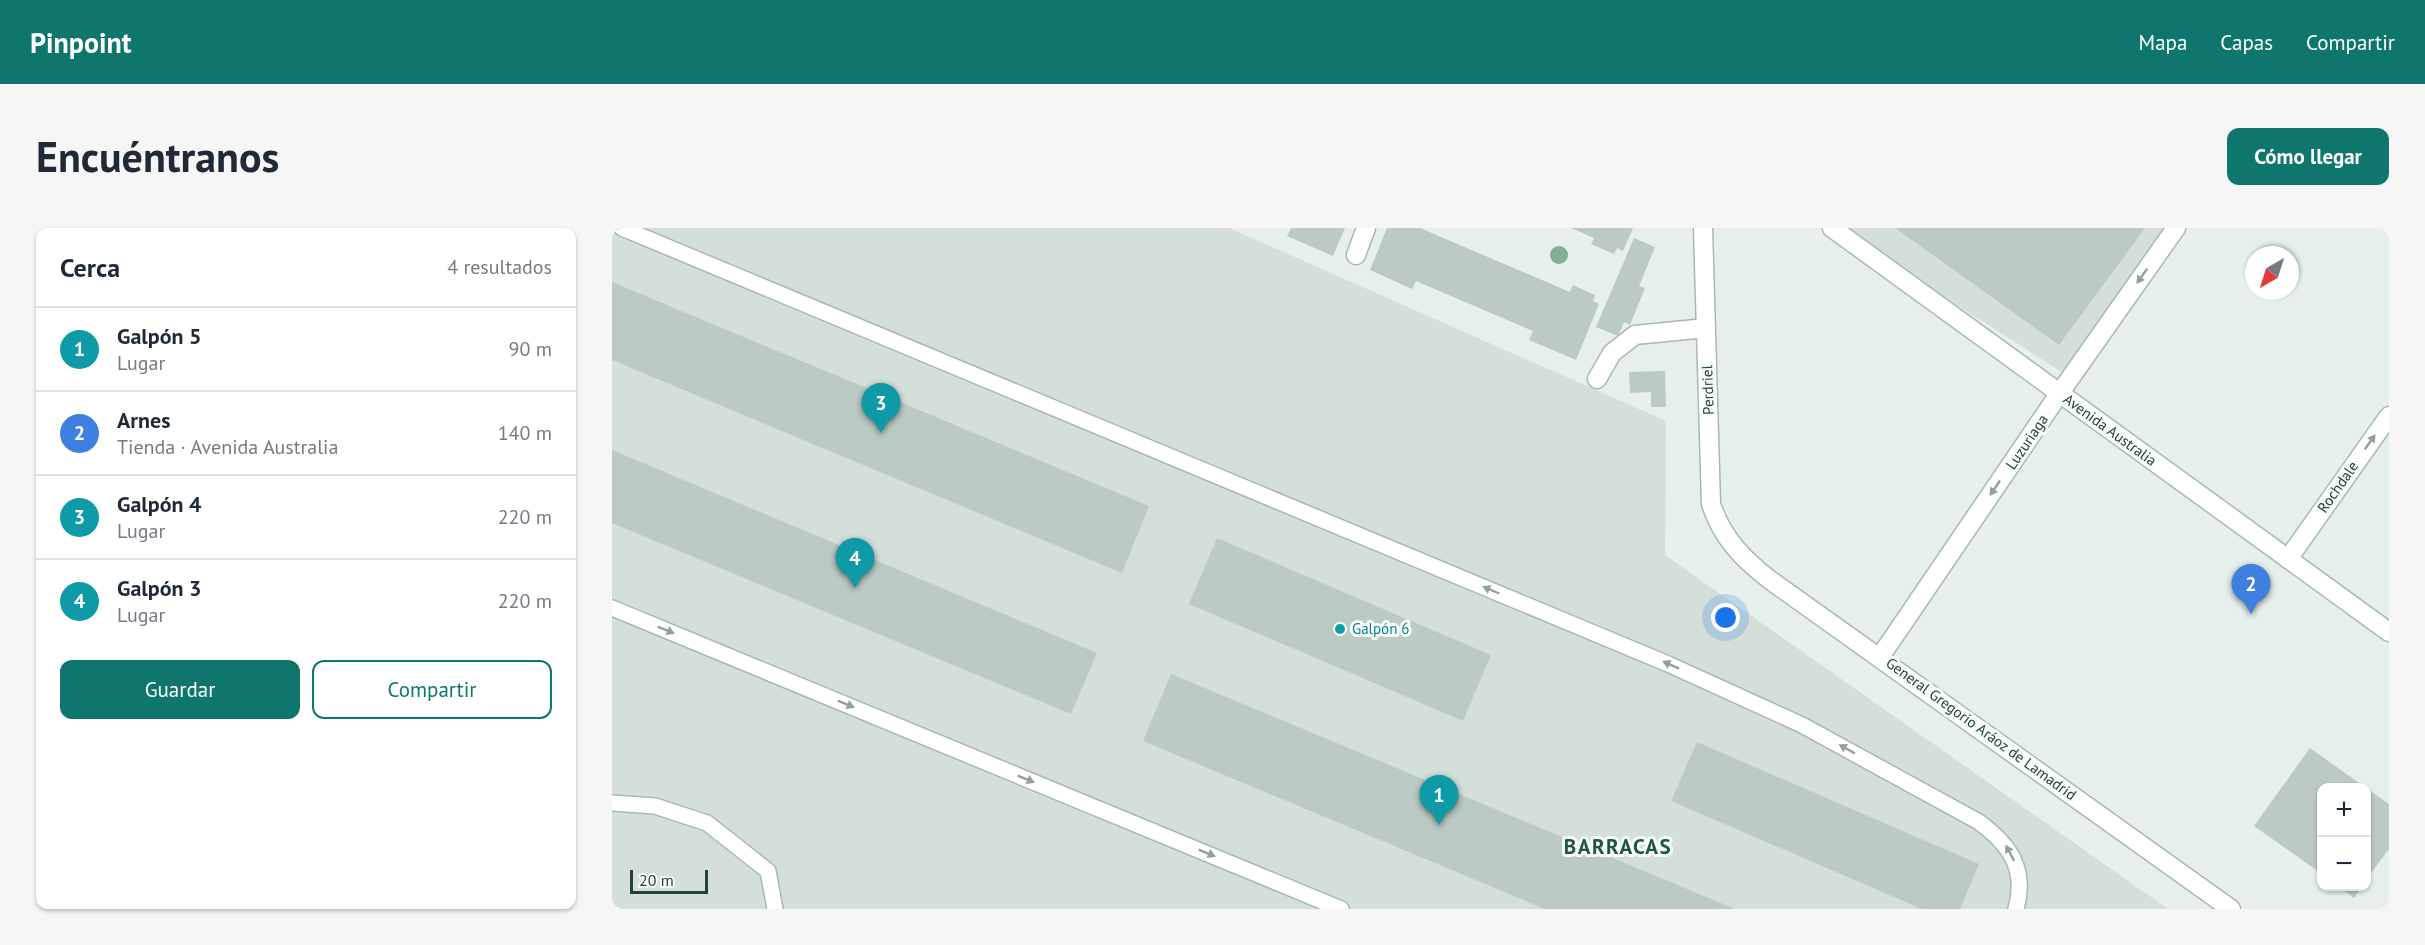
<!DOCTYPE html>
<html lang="es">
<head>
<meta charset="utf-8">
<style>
	:root { --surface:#fff; --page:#f6f6f7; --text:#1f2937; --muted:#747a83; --line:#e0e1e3; --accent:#0f766e }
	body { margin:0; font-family:"PT Sans",sans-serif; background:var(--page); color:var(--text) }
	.controls { position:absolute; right:18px; bottom:18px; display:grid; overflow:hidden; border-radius:12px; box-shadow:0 2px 4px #0004 }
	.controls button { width:54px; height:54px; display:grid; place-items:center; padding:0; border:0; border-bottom:2px solid var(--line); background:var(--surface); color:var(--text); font:30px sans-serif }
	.compass { position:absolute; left:1633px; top:18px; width:54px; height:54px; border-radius:50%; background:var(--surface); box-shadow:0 2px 4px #0004; rotate:219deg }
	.scale { position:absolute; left:18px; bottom:15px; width:78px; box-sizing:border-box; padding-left:6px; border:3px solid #24423a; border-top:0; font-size:16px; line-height:21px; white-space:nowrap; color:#24423a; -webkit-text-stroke:4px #f7fbf9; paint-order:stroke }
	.you { position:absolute; left:1114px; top:390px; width:21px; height:21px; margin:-15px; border:4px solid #fff; border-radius:50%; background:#1a73e8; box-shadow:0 0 0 9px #1a73e833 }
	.badge { display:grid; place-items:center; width:39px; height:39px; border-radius:50%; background:var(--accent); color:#fff; font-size:20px; font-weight:700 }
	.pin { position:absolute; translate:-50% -50px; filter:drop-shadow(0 2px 3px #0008) }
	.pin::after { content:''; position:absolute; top:32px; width:21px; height:18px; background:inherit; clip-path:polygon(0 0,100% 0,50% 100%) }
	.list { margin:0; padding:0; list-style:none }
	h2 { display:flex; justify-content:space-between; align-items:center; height:78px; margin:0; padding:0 24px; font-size:26px }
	h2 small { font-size:20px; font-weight:400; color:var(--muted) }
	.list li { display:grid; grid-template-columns:39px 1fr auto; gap:18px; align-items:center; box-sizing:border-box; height:84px; padding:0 24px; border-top:2px solid var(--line) }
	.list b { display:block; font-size:22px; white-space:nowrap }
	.list p { margin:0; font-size:20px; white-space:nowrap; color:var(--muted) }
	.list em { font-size:20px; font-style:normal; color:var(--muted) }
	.actions { display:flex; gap:12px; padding:18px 24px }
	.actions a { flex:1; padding:14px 0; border:2px solid var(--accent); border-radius:12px; text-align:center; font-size:21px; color:var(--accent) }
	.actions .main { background:var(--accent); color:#fff }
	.map { position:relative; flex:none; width:1777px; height:681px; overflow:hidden; border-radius:12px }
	header { display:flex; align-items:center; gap:36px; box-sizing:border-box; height:84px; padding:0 30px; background:var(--accent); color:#fff }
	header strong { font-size:28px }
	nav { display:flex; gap:33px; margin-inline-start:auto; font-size:21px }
	.intro { display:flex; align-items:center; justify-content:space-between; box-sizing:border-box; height:144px; padding:0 36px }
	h1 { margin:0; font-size:42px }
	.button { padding:15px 27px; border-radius:12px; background:var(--accent); color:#fff; font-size:21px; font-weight:700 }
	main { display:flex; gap:36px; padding:0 36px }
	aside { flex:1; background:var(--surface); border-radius:12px; box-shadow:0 2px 4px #0004 }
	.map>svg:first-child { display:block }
	.built { fill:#d4dfda }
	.building { fill:#bbcac4 }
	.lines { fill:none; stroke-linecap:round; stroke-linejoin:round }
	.lane-casing { stroke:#a8b8b2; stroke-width:18 }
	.street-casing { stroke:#a8b8b2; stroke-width:21 }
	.secondary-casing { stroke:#a4bbb3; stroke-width:21 }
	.lane { stroke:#fff; stroke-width:15 }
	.street { stroke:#fff; stroke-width:18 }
	.secondary { stroke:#fff; stroke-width:18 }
	.tree { fill:#80af93 }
	.oneway { fill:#92a09c }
	.culture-dot { fill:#0f9aa8; stroke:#f7fbf9; stroke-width:2 }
	.labels { text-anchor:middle; stroke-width:6; stroke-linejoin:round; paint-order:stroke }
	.street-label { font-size:15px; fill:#24423a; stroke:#f7fbf9 }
	.culture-label { font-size:15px; fill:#0d838f; stroke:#f7fbf9; text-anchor:start }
	.district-label { font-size:21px; font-weight:bold; letter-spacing:1.5px; fill:#1f5548; stroke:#f7fbf9 }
</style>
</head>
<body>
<header>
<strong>Pinpoint</strong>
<nav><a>Mapa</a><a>Capas</a><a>Compartir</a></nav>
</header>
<div class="intro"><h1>Encuéntranos</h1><a class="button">Cómo llegar</a></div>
<main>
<aside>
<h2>Cerca<small>4 resultados</small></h2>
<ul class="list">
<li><span class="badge" style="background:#0f9aa8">1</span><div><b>Galpón 5</b><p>Lugar</p></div><em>90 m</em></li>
<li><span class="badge" style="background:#3f7fe0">2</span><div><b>Arnes</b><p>Tienda · Avenida Australia</p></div><em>140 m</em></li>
<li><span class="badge" style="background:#0f9aa8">3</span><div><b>Galpón 4</b><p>Lugar</p></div><em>220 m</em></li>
<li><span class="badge" style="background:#0f9aa8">4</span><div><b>Galpón 3</b><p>Lugar</p></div><em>220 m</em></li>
</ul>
<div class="actions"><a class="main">Guardar</a><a>Compartir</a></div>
</aside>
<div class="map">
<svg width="1777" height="681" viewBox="0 0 1777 681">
	<rect width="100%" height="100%" fill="#e6efeb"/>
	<path class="built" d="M0 0H617L1054 193 1053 327 1556 681H0Z
		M1225 0H1562L1456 148Z"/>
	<path class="building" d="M679 0H733L721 28 675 8Z
		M775 0H808L958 64 961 57 983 67 981 73 987 76 964 132 917 112 921 103 804 53 800 61 758 42Z
		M959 0H1021L1011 23 1005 20 1002 26 979 16 982 10Z
		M1283 0H1533L1447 117Z
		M1022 10 1043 19 1027 58 1033 60 1018 97 1012 94 1006 108 984 99Z
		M0 54 537 278 510 345 0 132Z
		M1053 143 1054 179H1039V164L1018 165 1017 144Z
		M0 222 485 425 459 486 0 295Z
		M605 310 879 427 851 493 577 376Z
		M559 446 1123 681H933L531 513Z
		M1085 514 1367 636 1348 681H1310L1059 573Z
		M1698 520 1754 560H1710V646L1642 598Z
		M1754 560 1777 576V621L1754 652Z
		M1726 658H1750L1742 670Z"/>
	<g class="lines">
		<g class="lane-casing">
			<path id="lane" d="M10 0 1056 436 1190 497 1367 594C1398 617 1415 641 1404 681
				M0 380 729 681
				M0 575 43 578 95 595 156 643 163 681"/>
		</g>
		<g class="street-casing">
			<path id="street" d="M1091 0 1099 276C1110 310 1131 331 1158 352L1619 681
				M744 27 754 0
				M985 151 1000 125 1023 107 1094 100
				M1676 331 1777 188
				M1268 429 1447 166 1564 0"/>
		</g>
		<g class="secondary-casing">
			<path id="secondary" d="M1220 0 1777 404"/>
		</g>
		<use href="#lane" class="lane"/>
		<use href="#street" class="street"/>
		<use href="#secondary" class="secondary"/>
	</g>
	<circle class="tree" cx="947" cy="27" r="9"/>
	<defs><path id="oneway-solid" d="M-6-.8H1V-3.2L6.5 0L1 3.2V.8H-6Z" transform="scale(1.5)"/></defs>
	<g class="oneway">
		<use href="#oneway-solid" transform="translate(1530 48) rotate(125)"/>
		<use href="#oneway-solid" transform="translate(1758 214) rotate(-55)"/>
		<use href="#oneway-solid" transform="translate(1383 260) rotate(124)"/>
		<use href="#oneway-solid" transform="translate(879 362) rotate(-157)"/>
		<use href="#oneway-solid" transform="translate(54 402) rotate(22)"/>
		<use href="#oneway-solid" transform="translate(1059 437) rotate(-156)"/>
		<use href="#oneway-solid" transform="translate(234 476) rotate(22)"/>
		<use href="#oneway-solid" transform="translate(1235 521) rotate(-151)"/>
		<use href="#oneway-solid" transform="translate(414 551) rotate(22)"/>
		<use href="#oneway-solid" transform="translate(595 625) rotate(22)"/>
		<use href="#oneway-solid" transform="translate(1398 625) rotate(-118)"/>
	</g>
	<circle class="culture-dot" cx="728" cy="401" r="6"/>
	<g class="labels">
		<g class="street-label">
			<text transform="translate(1096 162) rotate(-92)" y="5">Perdriel</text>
			<text transform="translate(1498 202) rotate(36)" y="5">Avenida Australia</text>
			<text transform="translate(1415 214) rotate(-56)" y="5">Luzuriaga</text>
			<text transform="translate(1726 259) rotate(-55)" y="5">Rochdale</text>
			<text transform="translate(1369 501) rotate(36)" y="5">General Gregorio Aráoz de Lamadrid</text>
		</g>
		<g class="culture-label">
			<text x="740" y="406">Galpón 6</text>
		</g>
		<g class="district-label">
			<text x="1006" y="626">BARRACAS</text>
		</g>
	</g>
</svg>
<div class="controls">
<button>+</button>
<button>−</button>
</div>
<svg class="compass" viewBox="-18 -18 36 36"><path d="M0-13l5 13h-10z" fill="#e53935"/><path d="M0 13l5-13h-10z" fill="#747a83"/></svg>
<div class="scale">20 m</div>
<div class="you"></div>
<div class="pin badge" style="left:827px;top:597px;background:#0f9aa8">1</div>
<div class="pin badge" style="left:1639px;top:386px;background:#3f7fe0">2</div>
<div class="pin badge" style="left:269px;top:205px;background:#0f9aa8">3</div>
<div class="pin badge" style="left:243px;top:360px;background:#0f9aa8">4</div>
</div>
</main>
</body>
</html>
